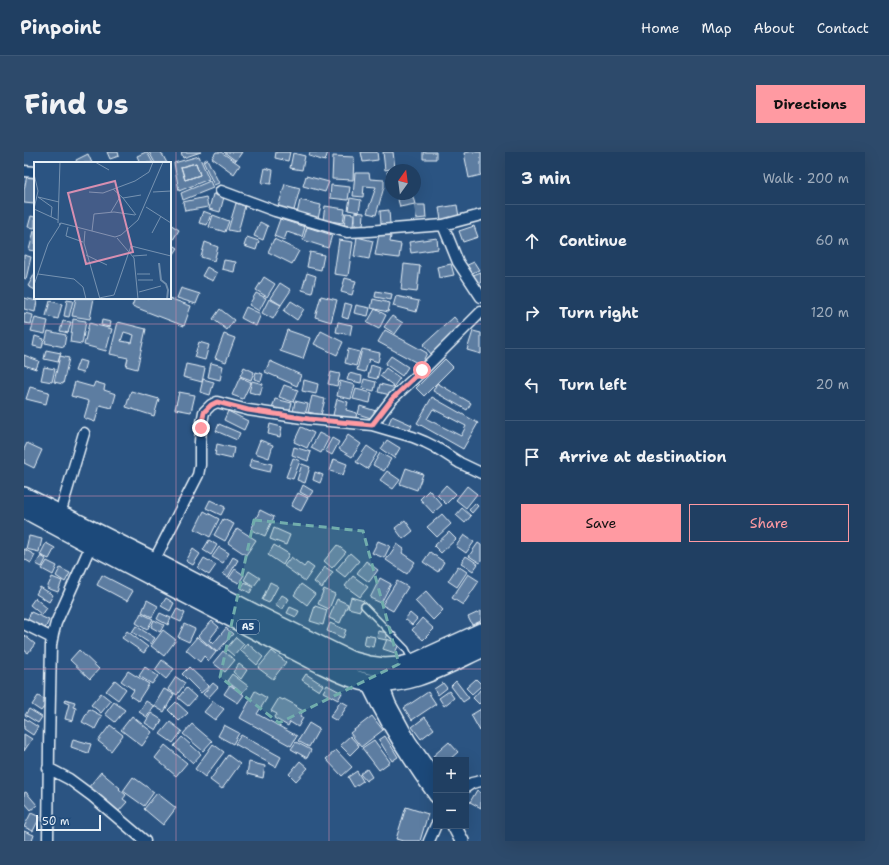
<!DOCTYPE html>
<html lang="en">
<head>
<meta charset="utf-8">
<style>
	:root { --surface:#203f62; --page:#2d4a6b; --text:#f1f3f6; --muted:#a2afbe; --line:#3d5877; --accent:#ff9aa2 }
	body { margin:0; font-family:"Shantell Sans",sans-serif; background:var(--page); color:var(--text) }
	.controls { position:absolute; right:12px; bottom:12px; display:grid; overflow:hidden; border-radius:0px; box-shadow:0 4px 16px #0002 }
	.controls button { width:36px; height:36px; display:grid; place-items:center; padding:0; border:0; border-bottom:1px solid var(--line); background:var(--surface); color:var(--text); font:20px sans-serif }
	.compass { position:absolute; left:361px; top:12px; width:36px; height:36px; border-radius:50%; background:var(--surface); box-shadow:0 4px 16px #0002; rotate:14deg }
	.scale { position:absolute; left:12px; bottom:10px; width:65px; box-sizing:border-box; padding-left:4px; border:2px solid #e8f1f8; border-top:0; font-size:11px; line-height:14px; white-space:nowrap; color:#e8f1f8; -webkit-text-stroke:3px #1f4a7a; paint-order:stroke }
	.stop { position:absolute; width:12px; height:12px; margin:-9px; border:3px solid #ff9aa2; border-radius:50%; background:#fff }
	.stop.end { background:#ff9aa2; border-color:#fff; box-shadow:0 1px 4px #0008 }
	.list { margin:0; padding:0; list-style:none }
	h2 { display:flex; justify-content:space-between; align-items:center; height:52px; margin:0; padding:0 16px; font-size:17px }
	h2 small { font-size:13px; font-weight:400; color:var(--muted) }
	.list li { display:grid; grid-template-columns:26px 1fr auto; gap:12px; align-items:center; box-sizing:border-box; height:72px; padding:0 16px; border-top:1px solid var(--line) }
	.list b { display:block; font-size:15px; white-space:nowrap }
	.list em { font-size:13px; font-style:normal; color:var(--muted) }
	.actions { display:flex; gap:8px; padding:12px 16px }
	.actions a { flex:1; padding:9px 0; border:1px solid var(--accent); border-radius:0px; text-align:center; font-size:14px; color:var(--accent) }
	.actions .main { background:var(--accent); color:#111 }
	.icon { flex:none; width:22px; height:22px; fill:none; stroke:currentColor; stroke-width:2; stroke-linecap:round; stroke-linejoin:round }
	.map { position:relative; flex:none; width:457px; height:689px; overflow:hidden; border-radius:0px }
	header { display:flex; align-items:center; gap:24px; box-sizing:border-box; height:56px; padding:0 20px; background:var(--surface); border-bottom:1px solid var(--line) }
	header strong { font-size:19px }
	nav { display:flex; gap:22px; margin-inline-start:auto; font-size:14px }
	.intro { display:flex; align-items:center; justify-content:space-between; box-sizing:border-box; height:96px; padding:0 24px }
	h1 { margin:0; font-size:28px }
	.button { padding:10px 18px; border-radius:0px; background:var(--accent); color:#111; font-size:14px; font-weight:700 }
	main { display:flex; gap:24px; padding:0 24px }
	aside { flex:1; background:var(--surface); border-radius:0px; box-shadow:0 4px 16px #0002 }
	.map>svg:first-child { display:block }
	.building { fill:#5d7da1; stroke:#e8f1f8; fill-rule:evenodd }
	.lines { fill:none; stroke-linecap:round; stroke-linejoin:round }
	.service-casing { stroke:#e8f1f8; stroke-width:8 }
	.minor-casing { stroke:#e8f1f8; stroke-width:13 }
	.tertiary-casing { stroke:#e8f1f8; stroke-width:16 }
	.trunk-casing { stroke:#e8f1f8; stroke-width:20 }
	.service { stroke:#1f4a7a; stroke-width:5 }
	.minor { stroke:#1f4a7a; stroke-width:10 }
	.tertiary { stroke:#1f4a7a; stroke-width:13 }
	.trunk { stroke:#1f4a7a; stroke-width:17 }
	.route { stroke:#ff9aa2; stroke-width:5 }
	.marked { fill:#71adac; fill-opacity:0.2; stroke:#71adac; stroke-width:3; stroke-dasharray:8 5; stroke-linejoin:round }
	.grid { fill:none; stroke:#d78fb1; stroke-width:1; stroke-opacity:0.55 }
	.labels { text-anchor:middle; stroke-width:3; stroke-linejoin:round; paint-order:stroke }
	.shield { fill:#1f4a7a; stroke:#acbfd2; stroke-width:1 }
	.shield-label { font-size:9px; font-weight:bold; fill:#e8f1f8 }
	.inset-river { fill:none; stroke:#708ead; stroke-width:2 }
	.inset-road { fill:none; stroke:#7793b1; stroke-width:1 }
	.view { fill:#d78fb1; fill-opacity:0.15; stroke:#d78fb1; stroke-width:2 }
	.inset-edge { fill:none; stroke:#e8f1f8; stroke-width:2 }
</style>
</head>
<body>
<header>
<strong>Pinpoint</strong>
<nav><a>Home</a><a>Map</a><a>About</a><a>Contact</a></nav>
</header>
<div class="intro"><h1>Find us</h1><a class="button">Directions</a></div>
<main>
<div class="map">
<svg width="457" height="689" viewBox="0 0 457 689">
	<rect width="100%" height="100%" fill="#2b5482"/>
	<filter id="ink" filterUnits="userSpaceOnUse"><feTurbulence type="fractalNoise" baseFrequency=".025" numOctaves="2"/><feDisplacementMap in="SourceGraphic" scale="8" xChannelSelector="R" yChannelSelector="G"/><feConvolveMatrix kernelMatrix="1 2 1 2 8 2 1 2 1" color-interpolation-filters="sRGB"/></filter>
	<g filter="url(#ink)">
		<path class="building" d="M83 0H94L95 4 86 7Z
			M122 0H123L129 11H116L113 4Z
			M125 0H137L143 11H131Z
			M157 0H177L159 6Z
			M192 0H197L216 13 210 22 188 6Z
			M200 0H218L212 9Z
			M252 0H266L264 9 251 6Z
			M286 0H304L301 9 285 4Z
			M337 0H353L354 8 339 10Z
			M359 0H369L371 16 361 18Z
			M399 0H412V7H399Z
			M445 0H457V23L445 26 440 1Z
			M269 1 281 4 278 18 266 16Z
			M64 2 68 11H53L52 8Z
			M175 4 185 27 155 39 150 11ZM172 11 176 23 161 28 157 15Z
			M309 4 330 5 329 28 308 27Z
			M183 7 195 31 190 33 179 9Z
			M172 11 176 23 161 28 157 15Z
			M241 16 249 18 247 32 238 31Z
			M367 19V40L363 20Z
			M331 21H345L346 27 360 28V35L352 63 343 61 352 35 340 34 339 45 329 44Z
			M3 23 11 25V44L10 52 0 51V38Z
			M282 24 305 30 301 40 279 34Z
			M186 29 189 36 159 48 157 41Z
			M261 32 276 36 269 62 253 58Z
			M307 33 326 35 324 48 306 46Z
			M189 42 200 45 196 60 185 57Z
			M381 42H388L391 52 376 55 373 44Z
			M182 45 184 55 161 59 159 50Z
			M326 46 337 48 335 60 324 58Z
			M276 48 297 53 294 67 273 62Z
			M212 51 221 54 214 80 204 78Z
			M391 53H401L402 66 392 67Z
			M433 53 435 65 417 68 415 56Z
			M301 54 321 57 319 71 299 68Z
			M365 58 366 72H357L356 59Z
			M179 59 187 62 183 73 175 71Z
			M331 60 340 61 339 75H331Z
			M322 61 330 62 329 75 320 73Z
			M189 63 205 69 201 80 185 75Z
			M7 64 11 65V76L4 75Z
			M256 67 281 75 278 85 263 80 260 88 250 84Z
			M236 70 244 74 239 88 230 84Z
			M146 72 155 78 147 91 146 90Z
			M450 74 454 85 439 90 435 79Z
			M283 75 308 83 304 96 279 88Z
			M10 79H11V99L5 98Z
			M355 82 367 84 366 90 377 92 375 106 351 103Z
			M223 85 235 89 232 98 220 94Z
			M333 85 349 89 345 107 330 104Z
			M413 86 414 97 387 101 385 90Z
			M250 87 275 99 268 112 244 100Z
			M315 88 329 90 324 124 310 122Z
			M181 90 194 95 190 109 177 105Z
			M146 91 154 96 146 108Z
			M286 100 300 103 297 118 283 115Z
			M0 103 7 105 2 127 0 126Z
			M200 108 212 110 210 120 198 117Z
			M450 110 455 118 446 122 439 115Z
			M380 112 396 114 393 140 377 138Z
			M427 112 430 123 415 126 413 115Z
			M183 115 193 121 189 129 178 124Z
			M457 120V131L453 132 449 123Z
			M11 121V138L4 134Z
			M283 121 292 124 288 141 278 138Z
			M240 125 251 132 243 145 232 138Z
			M321 126 332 129 328 143 317 140Z
			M256 131 267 138 257 153 246 146Z
			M157 136 176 142 172 152 153 146Z
			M352 139 368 142 367 148 351 145Z
			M232 141 242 146 235 159 225 153Z
			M297 144 313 148 307 170 291 165Z
			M372 144 395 149 392 160 369 154Z
			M0 146 13 149 11 160 0 157Z
			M52 146H70L66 167 48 164Z
			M111 146H145L167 154 160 174 108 154Z
			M245 147 257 153 249 167 238 161Z
			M349 147 366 151 364 160 347 156Z
			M43 148 49 149 45 165 40 164Z
			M26 149 38 152 34 167 22 164Z
			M267 149 280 157 273 168 260 159Z
			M321 151 328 153 324 167 318 165Z
			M332 153 346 156 344 164 330 161Z
			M222 155 237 162 232 174 217 166Z
			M196 157 210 168 203 178 189 167Z
			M351 157 362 163 355 177 343 171Z
			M0 161 9 163 7 172 0 171Z
			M368 164 379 171 371 182 360 175Z
			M430 165 440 177 409 204 399 193Z
			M11 166 24 169 21 182 7 179Z
			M49 167 62 169 58 192 46 190Z
			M78 168 87 170 86 175 77 173Z
			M39 169 47 170 44 181 36 179Z
			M94 170 122 177 113 217 102 214 104 206 86 202ZM100 180 110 183 108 191 97 189Z
			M314 170 328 173 326 183 312 180Z
			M65 171 88 177 82 199 60 193Z
			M263 178 286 186 279 207 256 199Z
			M361 178 403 201 397 213 354 190Z
			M24 179 42 183 40 195 21 191Z
			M297 179 319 190 313 203 290 192Z
			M449 179 457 181V202L443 198Z
			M200 182 211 186 202 210 191 206Z
			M11 184 20 187 18 196 9 194Z
			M175 190 185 193 181 208 170 205Z
			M324 197 336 200 332 214 321 211Z
			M338 197 356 201 354 210 345 207 341 220 333 218Z
			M22 198 37 201 34 210 20 207Z
			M0 203 15 209 12 217 0 213Z
			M36 204 45 206 39 232 30 230Z
			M367 204 384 215 378 224 361 212Z
			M421 207 429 215 400 244 392 236Z
			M55 208 62 210 59 221 51 219Z
			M246 209 277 223 273 234 241 220Z
			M187 211 199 214 196 228 184 225Z
			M162 212 181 216 178 230 159 225Z
			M347 213 356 216 353 227 344 225Z
			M20 215 31 217 28 230 17 228Z
			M220 215 230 220 227 228 216 224Z
			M362 216 376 226 370 234 356 224Z
			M232 220 239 222 237 229 230 227Z
			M307 220 316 222 313 234 304 232Z
			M325 221 338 224 337 231 323 228Z
			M216 225 227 230 219 247 208 243Z
			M179 227 190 230 186 243 176 240Z
			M340 227 352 230 350 239 338 236Z
			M280 228 294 232 292 242 278 239Z
			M228 229 239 232 236 243 225 240Z
			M316 229 331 233 327 247 313 244Z
			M51 230 69 235 71 230 81 233 80 238 92 242 88 256 76 253 71 270 60 266 65 249 47 244Z
			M413 231 447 251 443 258 409 239Z
			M356 232 372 236 370 244 354 240Z
			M260 233 274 238 269 250 255 245Z
			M6 235 25 240 22 252 2 247Z
			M332 237 348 241 346 251 329 247Z
			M107 239 135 247 130 264 102 255Z
			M155 240 171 243 167 260 151 257Z
			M288 244 301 247 297 263 284 260Z
			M408 245 454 271 439 297 393 271ZM409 257 442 274 437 284 403 267Z
			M251 247 268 251 265 262 248 257Z
			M313 247 324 250 322 258 333 261 331 269 309 263Z
			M271 249 284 252 281 263 269 260Z
			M336 254 352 259 350 267 334 262Z
			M204 259 224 269 220 278 200 268Z
			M368 264 388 273 384 282 364 273Z
			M195 272 216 281 213 288 192 279Z
			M246 272 258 275 256 285 244 282Z
			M277 275 290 281 283 296 270 290Z
			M295 281 305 286 297 301 287 296Z
			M324 283 337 292 328 305 315 297Z
			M308 286 315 290 308 303 301 299Z
			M236 288 249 293 245 306 231 301Z
			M363 288 376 296 370 306 357 297Z
			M3 291 18 298 10 316 0 311V297Z
			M193 292 210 296 208 307 191 303Z
			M343 294 353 301 343 317 332 310Z
			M270 295 287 300 284 309 268 303Z
			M356 301 367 307 360 319 349 313Z
			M269 306 276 309 269 327 262 325Z
			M227 307 248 312 246 320 225 315Z
			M310 307 323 312 319 323 306 319Z
			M278 312 286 315 281 331 273 328Z
			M382 316 399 322 393 338 376 332Z
			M363 319 376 328 369 337 356 328Z
			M291 320 299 323 296 331 289 328Z
			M279 333 289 339 285 345 276 340Z
			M422 333 432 342 422 352 413 343Z
			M443 334 453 342 442 356 432 348Z
			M405 338 418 353 409 361 396 347Z
			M274 341 284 346 277 359 267 354Z
			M186 348 201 355 197 363 182 356Z
			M451 351 454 354 448 361 445 358Z
			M438 356 447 364 441 371 432 363Z
			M236 358 250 365 241 384 227 378Z
			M180 359 195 367 186 385 171 377Z
			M418 362 427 372 413 385 403 375Z
			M199 367 210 372 201 389 190 383Z
			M381 368 389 379 379 387 371 376Z
			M213 376 232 388 222 403 204 391Z
			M250 376 266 383 262 393 246 387Z
			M425 380 432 387 417 401 410 394Z
			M440 383 450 390 442 401 432 394Z
			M5 384 18 387 15 400 2 397Z
			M185 388 193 393 187 403 179 398Z
			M354 389 366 394 360 406 348 401Z
			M22 391 31 396 25 407 16 403Z
			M454 391 457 393V408L456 411 445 404Z
			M373 392 380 397 378 401 391 410 383 422 362 408Z
			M250 393 265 402 259 413 244 403Z
			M313 393 322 400 308 416 300 409Z
			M195 395 205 401 199 411 188 405Z
			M0 397 11 403 7 411 0 407Z
			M169 397 176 402 169 413 162 409Z
			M406 400 420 410 414 420 399 410Z
			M326 401 335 409 321 425 312 418Z
			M17 404 22 407 18 415 12 412Z
			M442 404 454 412 449 419 437 411Z
			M209 405 214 408 204 425 199 422Z
			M267 405 280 415 283 411 290 416 281 429 260 414Z
			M180 406 192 413 185 423 174 416Z
			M23 409 33 414 29 423 18 417Z
			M342 409 354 418 345 430 333 421Z
			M434 414 443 420 433 435 424 429Z
			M301 415 309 420 298 436 290 430Z
			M36 416 46 421 41 430 32 424Z
			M211 417 220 423 215 431 205 426Z
			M225 419 236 426 230 434 220 428Z
			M444 422 455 429 439 453 428 446Z
			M78 423 109 439 103 449 73 433Z
			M329 424 344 435 336 445 321 434Z
			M28 425 38 429 34 440 23 436Z
			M356 426 367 432 357 451 346 446Z
			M373 429 384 435 369 459 358 453Z
			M221 430 229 435 226 441 217 436Z
			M246 430 254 434 245 451 238 448Z
			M277 432 291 442 283 453 270 443Z
			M16 435 29 443 25 450 12 442Z
			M300 437 311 442 305 457 294 452Z
			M402 439 419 458 409 468 391 449Z
			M258 443 265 447 258 458 251 453Z
			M327 445 340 449 336 459 324 456Z
			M11 446 23 456 18 463 6 453Z
			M142 446 150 451 146 459 137 454Z
			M313 447 324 452 316 471 305 466Z
			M123 448 134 454 128 465 118 460Z
			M291 454 303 458 299 473 286 469Z
			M266 455 275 459 272 465 263 461Z
			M153 457 161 461 157 470 148 466Z
			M457 459V469L448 473 444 465Z
			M7 460 25 468 21 477 3 469Z
			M117 461 129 467 123 478 112 471Z
			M136 461 147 466 144 473 133 467Z
			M386 461 393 467 388 473 381 467Z
			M398 466 410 477 399 488 388 478Z
			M130 468 140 473 136 480 127 475Z
			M188 469 195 475 185 488 189 492 202 476 209 482 193 500 174 484Z
			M306 471 322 478 319 486 303 479Z
			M160 472 171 477 165 490 154 485Z
			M112 474 131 486 127 492 108 480Z
			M139 478 152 488 140 504 127 494Z
			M103 479 124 495 120 501 98 486Z
			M354 479 364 481 362 488 353 486Z
			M0 483 11 492 4 501 0 498Z
			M342 483 351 485 349 495 340 493Z
			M173 485 192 500 185 509 180 504 176 510 162 498Z
			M212 485 220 492 210 504 202 497Z
			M363 487 375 492 371 501 359 497Z
			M223 491 239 505 233 513 217 499Z
			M55 498 75 517 66 527 46 508Z
			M199 499 211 508 201 520 189 511Z
			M248 499 262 510 249 527 234 516Z
			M138 508 150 517 142 527 131 518Z
			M215 512 223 518 217 527 209 520Z
			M121 515 134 524 128 532 115 524Z
			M165 515 185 534 177 541 158 522Z
			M104 519 125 532 114 549 106 544 110 538 97 529Z
			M208 522 224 534 218 541 203 529Z
			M282 522 299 533 295 539 278 528Z
			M152 525 161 531 153 543 144 537Z
			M452 527 457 532V534L448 542 442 536Z
			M91 528 102 537 94 548 82 539Z
			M432 529 445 546 439 550 427 534Z
			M189 531 194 535 184 546 179 542Z
			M419 531 423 536 414 543 410 537Z
			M206 533 220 543 214 551 200 542Z
			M303 533 318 541 314 548 299 540Z
			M162 536 172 545 164 554 154 546Z
			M140 537 150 542 140 560 130 554Z
			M457 537V550L455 552 449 546Z
			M231 539 243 546 233 562 273 584 267 594 216 566Z
			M425 539 430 546 420 554 415 546Z
			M404 540 412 552 388 568 380 556Z
			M77 541 87 549 77 561 67 553Z
			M14 544 24 549 17 559 8 553Z
			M255 546 259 548 260 547 273 554 272 555 279 559 276 564 279 566 274 575 266 570 264 574 250 566 253 562 247 559Z
			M41 547 51 550 49 555 52 556 49 569 41 567 45 552 40 550Z
			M122 549 130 554 123 565 115 560Z
			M189 549 200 557 191 568 180 560Z
			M317 549 324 553 313 569 306 565Z
			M90 550 101 558 91 570 81 562Z
			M152 550 164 561 155 569 144 558Z
			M5 557 18 565 14 571 1 563Z
			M65 557 78 564 71 577 58 570Z
			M457 557V578L456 579 447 563Z
			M127 561 138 568 132 578 121 571Z
			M108 564 128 580 118 594 97 578Z
			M348 564 359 578 337 595 326 581Z
			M401 565 410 577 397 587 388 575Z
			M0 566 14 575 9 583 0 577Z
			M146 570 158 579 149 591 136 582Z
			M285 571 295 577 285 595 274 589Z
			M168 572 188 589 179 599 159 582Z
			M86 573 99 583 87 599 74 589Z
			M200 573 215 581 209 592 194 584Z
			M0 582 8 587 0 599Z
			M217 583 257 605 252 615 211 592Z
			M326 584 335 594 326 603 316 593Z
			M361 584 374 605 368 609 355 588Z
			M158 585 177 602 169 611 150 594Z
			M49 587 67 592 64 601 47 595Z
			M350 588 366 610 355 618 338 596Z
			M272 590 287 598 283 606 267 597Z
			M425 590 434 600 425 608H412L409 604Z
			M189 592 200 600 181 625 171 617Z
			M141 593 163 611 152 624 131 606Z
			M312 598 328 615 318 624 302 607Z
			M204 603 216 612 198 637 186 628Z
			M276 609 284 616 272 629 265 622Z
			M225 610 241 614 239 626 223 622Z
			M343 617 348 625 342 629 336 622Z
			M333 619 339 629 330 635 324 625Z
			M77 620 96 636 95 637 102 643 99 647 103 650 94 660 64 636Z
			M109 625 130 640 120 654 99 639Z
			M453 638 457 641V656L446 650Z
			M2 640 13 653 7 658 0 650V641Z
			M133 641 152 656 139 673 120 657Z
			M382 655 404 662 396 689H379L372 687Z
			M7 661 16 665 9 679 0 675Z
			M0 679 10 683 8 689H0Z"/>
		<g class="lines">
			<g class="service-casing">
				<path id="service" d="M340 454 382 497 388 509"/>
			</g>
			<g class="minor-casing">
				<path id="minor" d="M0 19 11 20
					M197 39 251 59 323 80 344 79 419 73 457 63
					M419 73 434 110 457 145
					M348 273 368 247 398 219 457 160
					M36 362 60 281
					M130 409 174 323 176 313V290L177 276 180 260 187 253 193 250 224 258 285 267 348 273 365 278 389 285 401 290 411 295 436 311 457 321
					M0 472 28 486
					M24 616 45 627 68 644 121 689
					M442 635 448 631 457 629
					M24 689 25 593 27 493 29 482 32 471 67 393
					M405 689 412 673"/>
			</g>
			<g class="tertiary-casing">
				<path id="tertiary" d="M343 530C362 570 386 608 412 644
					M357 531 365 552 385 589 412 628
					M430 674 438 689"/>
			</g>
			<g class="trunk-casing">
				<path id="trunk" d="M0 344 130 409 232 462 326 508 345 513 360 515 376 514 389 511 457 480
					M0 357 67 393 290 509C305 516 325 527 341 530 382 537 421 514 457 497"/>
			</g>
			<use href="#service" class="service"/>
			<use href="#minor" class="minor"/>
			<use href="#tertiary" class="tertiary"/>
			<use href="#trunk" class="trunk"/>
		</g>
	</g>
	<g class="lines" filter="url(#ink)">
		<path class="route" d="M177 276 180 260 187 253 193 250 224 258 285 267 348 273 368 247 398 218"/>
	</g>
	<path class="marked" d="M230 368 339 379 375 512 255 571 196 525Z"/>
	<path class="grid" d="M152 0V689M305 0V689M0 172H457M0 344H457M0 517H457"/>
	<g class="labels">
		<rect class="shield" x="213" y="468" width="22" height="14" rx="3"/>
		<g class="shield-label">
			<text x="224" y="478">A5</text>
		</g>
	</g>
	<g transform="translate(10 10)">
		<rect width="137" height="137" fill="#2b5482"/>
		<path class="inset-river" d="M125 101 127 118 132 122 134 128 133 137"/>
		<path class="inset-road" d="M61 0 75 8M0 12 4 29 0 47M79 27 89 36 107 33M55 30 69 31 101 19 115 10 119 0M119 30 137 29M4 35 18 45 17 55M4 35 25 40M89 36 102 53M112 45 137 61M0 47 24 58M77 50 86 35M24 61 26 0M27 61 25 62 26 63 27 61 81 75 87 73 104 58 129 0M34 65 32 74 49 80M51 69 50 81 66 137M58 69 60 52 80 50 101 53M118 71 127 54M83 76 100 96 104 137M52 93 73 103M99 94 113 93M4 112 40 117 49 125 52 137M103 112H116M104 118H119M0 123 14 82 26 63M105 130 127 124M65 136 80 133 97 84 137 94"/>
		<path class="view" d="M81 19 99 90 52 102 34 31Z"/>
		<rect width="137" height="137" class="inset-edge"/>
	</g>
</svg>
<div class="controls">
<button>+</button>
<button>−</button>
</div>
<svg class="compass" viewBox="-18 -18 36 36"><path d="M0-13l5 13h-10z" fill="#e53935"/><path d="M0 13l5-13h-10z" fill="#a2afbe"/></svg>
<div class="scale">50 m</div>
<div class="stop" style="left:398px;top:218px"></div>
<div class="stop end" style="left:177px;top:276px"></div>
</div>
<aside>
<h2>3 min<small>Walk · 200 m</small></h2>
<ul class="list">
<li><svg class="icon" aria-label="ahead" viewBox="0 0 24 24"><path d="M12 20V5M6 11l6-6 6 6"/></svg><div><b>Continue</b></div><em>60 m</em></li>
<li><svg class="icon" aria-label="right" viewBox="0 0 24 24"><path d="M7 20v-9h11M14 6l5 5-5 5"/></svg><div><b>Turn right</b></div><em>120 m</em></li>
<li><svg class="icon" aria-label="left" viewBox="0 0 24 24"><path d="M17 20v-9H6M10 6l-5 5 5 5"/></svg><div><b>Turn left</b></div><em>20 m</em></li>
<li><svg class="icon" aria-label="arrive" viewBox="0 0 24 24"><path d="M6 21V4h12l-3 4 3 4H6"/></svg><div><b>Arrive at destination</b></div></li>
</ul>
<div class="actions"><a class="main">Save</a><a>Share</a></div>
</aside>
</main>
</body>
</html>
